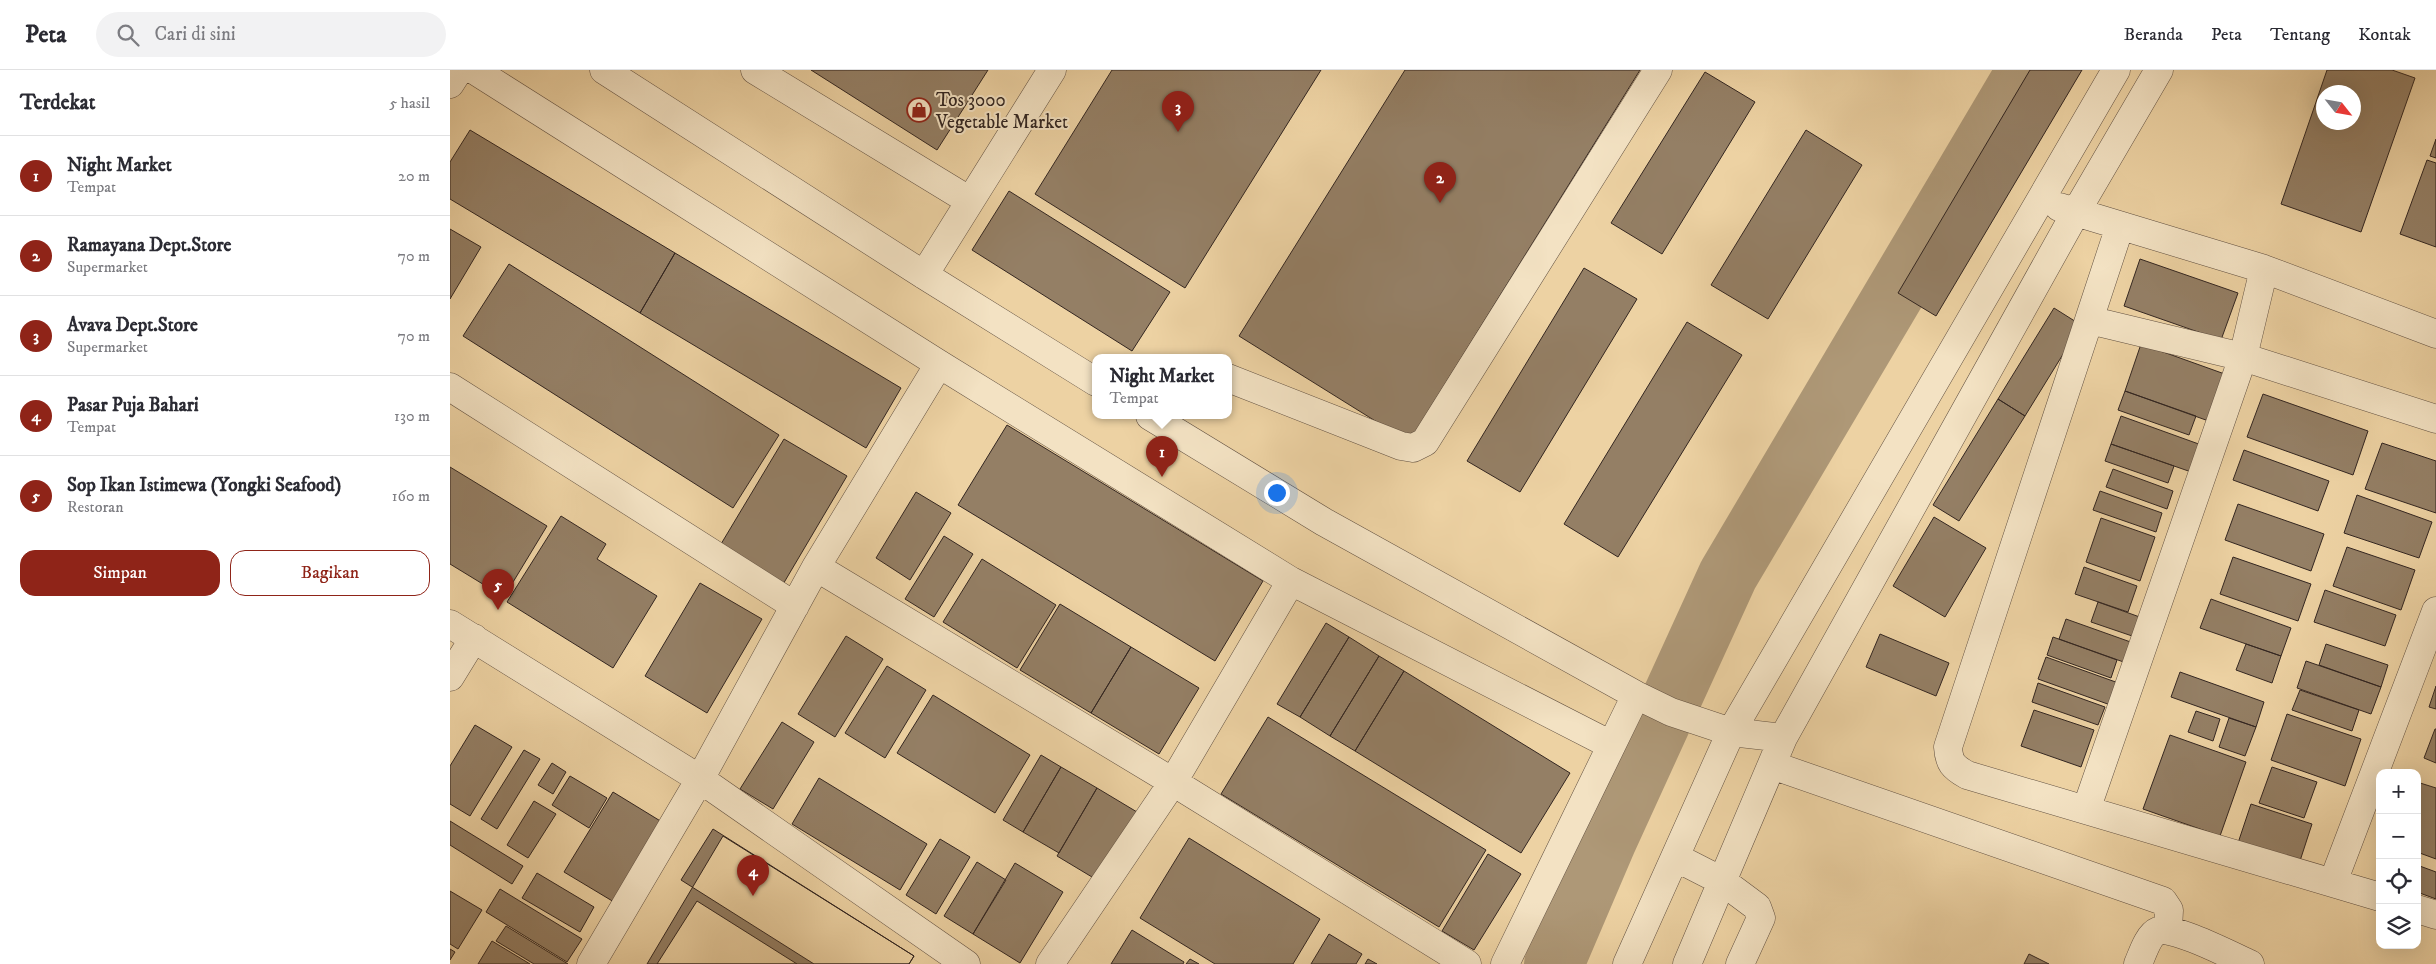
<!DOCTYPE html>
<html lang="id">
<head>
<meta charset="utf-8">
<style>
	:root { --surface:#fff; --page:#f2f2f3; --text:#2b2b33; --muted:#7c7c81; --line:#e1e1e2; --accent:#8f2418 }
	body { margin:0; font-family:"IM FELL DW Pica",serif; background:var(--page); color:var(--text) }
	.controls { position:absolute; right:15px; bottom:15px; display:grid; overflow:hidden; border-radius:10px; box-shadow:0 5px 20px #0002 }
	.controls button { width:45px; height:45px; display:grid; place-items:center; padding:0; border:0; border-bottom:1px solid var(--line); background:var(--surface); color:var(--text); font:25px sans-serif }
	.compass { position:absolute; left:1866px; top:15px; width:45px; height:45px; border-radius:50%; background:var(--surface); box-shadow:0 5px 20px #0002; rotate:121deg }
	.you { position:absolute; left:826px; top:422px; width:18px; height:18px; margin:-12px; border:4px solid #fff; border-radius:50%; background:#1a73e8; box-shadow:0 0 0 8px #1a73e833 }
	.badge { display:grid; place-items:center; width:32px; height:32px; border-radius:50%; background:var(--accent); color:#fff; font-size:16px; font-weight:700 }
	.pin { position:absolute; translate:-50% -41px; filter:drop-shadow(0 1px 2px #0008) }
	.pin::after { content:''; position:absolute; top:26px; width:18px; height:15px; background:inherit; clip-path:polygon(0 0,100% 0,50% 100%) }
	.popup { position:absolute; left:642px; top:284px; width:140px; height:65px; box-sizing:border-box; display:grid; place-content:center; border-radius:10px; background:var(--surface); filter:drop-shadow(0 1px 4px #0005); font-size:16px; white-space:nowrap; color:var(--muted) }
	.popup b { font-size:19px; color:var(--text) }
	.popup::after { content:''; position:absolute; left:50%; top:100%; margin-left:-10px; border:10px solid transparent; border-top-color:var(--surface) }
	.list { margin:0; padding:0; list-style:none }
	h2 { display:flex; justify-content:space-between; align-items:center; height:65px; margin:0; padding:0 20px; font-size:21px }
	h2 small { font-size:16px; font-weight:400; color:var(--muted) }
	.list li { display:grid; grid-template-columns:32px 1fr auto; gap:15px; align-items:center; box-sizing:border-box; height:80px; padding:0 20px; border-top:1px solid var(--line) }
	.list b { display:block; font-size:19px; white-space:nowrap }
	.list p { margin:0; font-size:16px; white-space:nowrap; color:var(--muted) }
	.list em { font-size:16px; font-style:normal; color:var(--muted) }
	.actions { display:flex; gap:10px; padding:15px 20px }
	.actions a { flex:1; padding:11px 0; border:1px solid var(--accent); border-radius:15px; text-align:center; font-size:18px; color:var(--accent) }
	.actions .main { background:var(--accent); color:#fff }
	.icon { flex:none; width:28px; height:28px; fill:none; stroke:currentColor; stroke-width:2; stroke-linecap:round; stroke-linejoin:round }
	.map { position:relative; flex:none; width:1986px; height:894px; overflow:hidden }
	header { display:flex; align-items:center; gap:30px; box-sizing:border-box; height:70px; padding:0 25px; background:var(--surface); border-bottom:1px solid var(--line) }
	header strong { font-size:24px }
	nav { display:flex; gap:28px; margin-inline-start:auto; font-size:18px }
	.search { width:350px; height:45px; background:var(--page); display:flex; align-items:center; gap:12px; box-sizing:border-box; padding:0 18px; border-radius:28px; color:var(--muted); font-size:19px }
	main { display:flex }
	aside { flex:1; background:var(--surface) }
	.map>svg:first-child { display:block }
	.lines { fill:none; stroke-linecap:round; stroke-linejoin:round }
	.river { stroke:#ae9877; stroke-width:60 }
	.building { fill:#947f65; stroke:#332621; fill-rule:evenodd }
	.minor-casing { stroke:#625142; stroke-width:29 }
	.minor { stroke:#f3e2c3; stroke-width:28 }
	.labels { text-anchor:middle; stroke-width:4; stroke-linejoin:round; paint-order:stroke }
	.poi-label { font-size:19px; fill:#332621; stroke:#f3e2c3; text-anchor:start }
</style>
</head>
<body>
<header>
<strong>Peta</strong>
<div class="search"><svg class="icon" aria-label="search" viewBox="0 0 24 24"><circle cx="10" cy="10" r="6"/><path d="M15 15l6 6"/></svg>Cari di sini</div>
<nav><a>Beranda</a><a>Peta</a><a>Tentang</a><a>Kontak</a></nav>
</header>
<main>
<aside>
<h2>Terdekat<small>5 hasil</small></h2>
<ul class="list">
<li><span class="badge">1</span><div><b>Night Market</b><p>Tempat</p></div><em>20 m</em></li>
<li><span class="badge">2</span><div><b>Ramayana Dept.Store</b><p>Supermarket</p></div><em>70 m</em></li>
<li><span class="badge">3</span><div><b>Avava Dept.Store</b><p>Supermarket</p></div><em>70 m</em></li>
<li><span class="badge">4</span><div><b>Pasar Puja Bahari</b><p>Tempat</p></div><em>130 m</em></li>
<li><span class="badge">5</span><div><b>Sop Ikan Istimewa (Yongki Seafood)</b><p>Restoran</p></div><em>160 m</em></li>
</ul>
<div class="actions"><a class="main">Simpan</a><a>Bagikan</a></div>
</aside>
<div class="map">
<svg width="1986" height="894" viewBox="0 0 1986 894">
	<rect width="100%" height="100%" fill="#edd2a3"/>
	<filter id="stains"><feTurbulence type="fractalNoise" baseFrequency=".004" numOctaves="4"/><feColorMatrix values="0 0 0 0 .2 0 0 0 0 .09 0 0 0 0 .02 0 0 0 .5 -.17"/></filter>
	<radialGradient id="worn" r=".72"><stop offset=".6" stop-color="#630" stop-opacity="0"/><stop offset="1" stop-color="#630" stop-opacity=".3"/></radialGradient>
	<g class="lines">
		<path class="river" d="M1104 894 1157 770 1278 505 1577 0"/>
	</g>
	<path class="building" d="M361 0H538L487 80Z
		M662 0H871L735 218 585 124Z
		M955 0H1190L959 372 789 266Z
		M1580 0H1632L1486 246 1448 223Z
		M1877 0H1942L1965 8 1911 162 1831 134ZM1874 22H1904V52H1874Z
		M1255 2 1305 32 1212 184 1161 153Z
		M20 60 225 183 190 243 0 129V92Z
		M1356 60 1412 95 1318 249 1261 215Z
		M1986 69V88L1980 86Z
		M1977 90 1986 93V177L1950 164Z
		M559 121 720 222 682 281 522 180Z
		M0 159 31 177 0 229Z
		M225 183 451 318 416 378 190 243Z
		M1690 189 1788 223 1771 270 1674 236Z
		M59 194 329 365 283 438 13 266Z
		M1134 198 1187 229 1070 422 1017 391Z
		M1604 238 1631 255 1575 346 1548 329Z
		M1237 252 1292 285 1168 487 1114 454Z
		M1691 274 1783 307 1767 354 1675 321Z
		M1675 321 1746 346 1739 365 1668 340Z
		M1813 324 1918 361 1903 405 1797 367Z
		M1548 329 1575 346 1509 451 1483 435Z
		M1671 346 1757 377 1747 404 1661 374Z
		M557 355 813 511 765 591 508 435Z
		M334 369 397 406 332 516 268 479Z
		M1932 373 1986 391V443L1915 419Z
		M1661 374 1724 396 1718 413 1655 391Z
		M1794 380 1879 411 1868 441 1783 410Z
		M0 397 97 456 54 527 0 494Z
		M1663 399 1723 421 1717 439 1656 417Z
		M1650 421 1712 443 1706 462 1643 440Z
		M466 422 501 443 460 510 426 488Z
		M1907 425 1982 452 1969 488 1894 463Z
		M1788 434 1874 464 1861 501 1775 470Z
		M111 446 156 474 147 489 207 526 163 598 57 532Z
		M1484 447 1536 478 1495 547 1443 516Z
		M1651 448 1705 467 1690 511 1636 492Z
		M494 466 523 484 484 547 455 529Z
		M1897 477 1965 500 1951 540 1883 516Z
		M1783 487 1861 514 1848 551 1770 524Z
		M532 489 606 535 567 598 493 552Z
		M1634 497 1687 516 1678 542 1625 524Z
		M250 513 312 549 257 643 195 606Z
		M1875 520 1946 545 1935 576 1864 552Z
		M1761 529 1841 558 1831 586 1750 558Z
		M1648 532 1698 550 1691 569 1641 552Z
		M610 534 681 577 641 643 570 600Z
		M1616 549 1689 575 1682 595 1609 569Z
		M876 553 899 567 850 647 827 634Z
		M1430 564 1499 593 1486 626 1416 597Z
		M396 566 433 589 385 667 348 644Z
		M899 567 929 586 880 666 850 647Z
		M1603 567 1667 590 1661 608 1597 585Z
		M1796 574 1831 586 1822 613 1786 600Z
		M1876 574 1938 595 1931 617 1869 595Z
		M681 577 749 618 709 684 641 643Z
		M929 586 954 601 905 681 880 666Z
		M1596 587 1674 615 1666 637 1588 609Z
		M1856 591 1931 617 1921 644 1847 618Z
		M437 596 476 620 435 688 395 663Z
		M954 601 1120 703 1071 783 905 681Z
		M1730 602 1814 632 1806 657 1721 627Z
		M1588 613 1655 637 1648 655 1582 632Z
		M1986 616V639L1979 637Z
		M1850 620 1909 640 1902 661 1842 640Z
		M483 625 580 685 545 743 447 683Z
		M1584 640 1644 660 1631 697 1571 676Z
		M1746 641 1770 649 1763 671 1738 662Z
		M1837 644 1911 669 1895 716 1821 690Z
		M818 647 1036 780 989 857 771 724Z
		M1779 648 1806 657 1795 686 1769 677Z
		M332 652 364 672 323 739 290 719Z
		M25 655 62 677 20 746 0 734V696Z
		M1985 659H1986V693L1974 688Z
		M1720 665 1796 692 1770 766 1693 739Z
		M74 680 90 689 47 759 31 749Z
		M591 685 611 697 573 762 553 750Z
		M102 693 116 702 103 724 88 715Z
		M611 697 647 718 609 783 573 762Z
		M1822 697 1867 712 1854 748 1809 733Z
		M120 706 157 728 139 758 102 735Z
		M369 708 477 774 450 820 342 754Z
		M1967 712 1986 718V789L1967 782Z
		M647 718 692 745 652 813 607 786Z
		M163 722 212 752 164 832 114 802Z
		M84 731 106 744 78 788 57 775Z
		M1801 734 1862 754 1848 797 1787 776Z
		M0 751 73 796 62 814 0 775Z
		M263 759 464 886 459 894H364L231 810Z
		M273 766 464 886 459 894H197Z
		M739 768 870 849 843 894H765L690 848Z
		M490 769 520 787 486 844 456 825Z
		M1038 784 1071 804 1024 880 992 861Z
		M527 792 556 810 523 864 494 846Z
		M565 793 613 822 570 893 523 864Z
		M1967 795 1986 802V829L1967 822Z
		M87 803 144 837 130 862 72 828Z
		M50 819 132 869 117 892 36 842Z
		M0 821 32 840 8 879 0 874Z
		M247 831 347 894H207Z
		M56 856 118 894H84L46 871Z
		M682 860 734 892 733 894H661Z
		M879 864 912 884 906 894H861Z
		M42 871 80 894H28Z
		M0 879 5 882 0 890Z
		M1579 884 1599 894H1574Z
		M740 889 749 894H736Z
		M918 889 927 894H915Z"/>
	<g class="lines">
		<g class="minor-casing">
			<path id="minor" d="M24 0 489 294 841 511 1161 675
				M154 0 474 205 646 312
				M305 0 520 131
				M0 14 9 0
				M1609 137 1814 199 1986 264
				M1670 156 1498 677C1499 693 1503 697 1517 705L1930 827
				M474 205 602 0
				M1639 250 1793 287 1986 349
				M778 308 951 376 963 378 975 372 1208 0
				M0 317 345 536
				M700 346 874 452 1186 625 1221 642 1281 662 1333 668
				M366 497 723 712 1017 894
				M0 554 250 709 516 894
				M0 607 24 568
				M1322 695 1713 831 1719 840 1718 860
				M1636 740 1793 287 1814 199
				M1225 787 1272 811 1307 837 1311 848 1290 894
				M1883 812 1986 541
				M1967 839 1986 845
				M141 894 250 709 366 497 489 294
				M600 894 723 712 841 511
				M1055 894 1186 625
				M1177 894 1281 662 1666 0
				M1237 894 1333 668 1626 142 1709 0
				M1688 894C1692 885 1698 865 1708 861 1722 855 1784 887 1800 894"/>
		</g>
		<use href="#minor" class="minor"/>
	</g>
	<defs>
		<g id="shop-ring" transform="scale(1.25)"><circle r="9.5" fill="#f3e2c3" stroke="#8f2418" stroke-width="1.5"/><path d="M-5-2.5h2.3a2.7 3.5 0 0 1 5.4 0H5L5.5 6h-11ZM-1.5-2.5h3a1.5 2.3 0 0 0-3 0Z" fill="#8f2418"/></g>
	</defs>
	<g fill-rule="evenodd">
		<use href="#shop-ring" x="469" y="40"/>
	</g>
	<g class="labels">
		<g class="poi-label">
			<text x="486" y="36">Tos 3000<tspan x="486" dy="22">Vegetable Market</tspan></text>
		</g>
	</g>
	<rect width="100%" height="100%" filter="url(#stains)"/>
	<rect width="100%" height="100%" fill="url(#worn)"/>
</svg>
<div class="controls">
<button>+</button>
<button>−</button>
<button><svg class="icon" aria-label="locate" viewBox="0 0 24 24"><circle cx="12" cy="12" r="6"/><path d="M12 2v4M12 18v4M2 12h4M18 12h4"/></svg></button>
<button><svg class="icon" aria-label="layers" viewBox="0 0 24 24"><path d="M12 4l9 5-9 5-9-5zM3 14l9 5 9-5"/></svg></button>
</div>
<svg class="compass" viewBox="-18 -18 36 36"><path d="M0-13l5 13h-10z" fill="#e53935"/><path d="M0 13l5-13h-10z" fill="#7c7c81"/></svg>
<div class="you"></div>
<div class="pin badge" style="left:712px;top:407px">1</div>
<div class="popup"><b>Night Market</b>Tempat</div>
<div class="pin badge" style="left:990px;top:133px">2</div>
<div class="pin badge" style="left:728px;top:62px">3</div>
<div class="pin badge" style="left:303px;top:826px">4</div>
<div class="pin badge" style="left:48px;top:540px">5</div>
</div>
</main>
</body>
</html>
